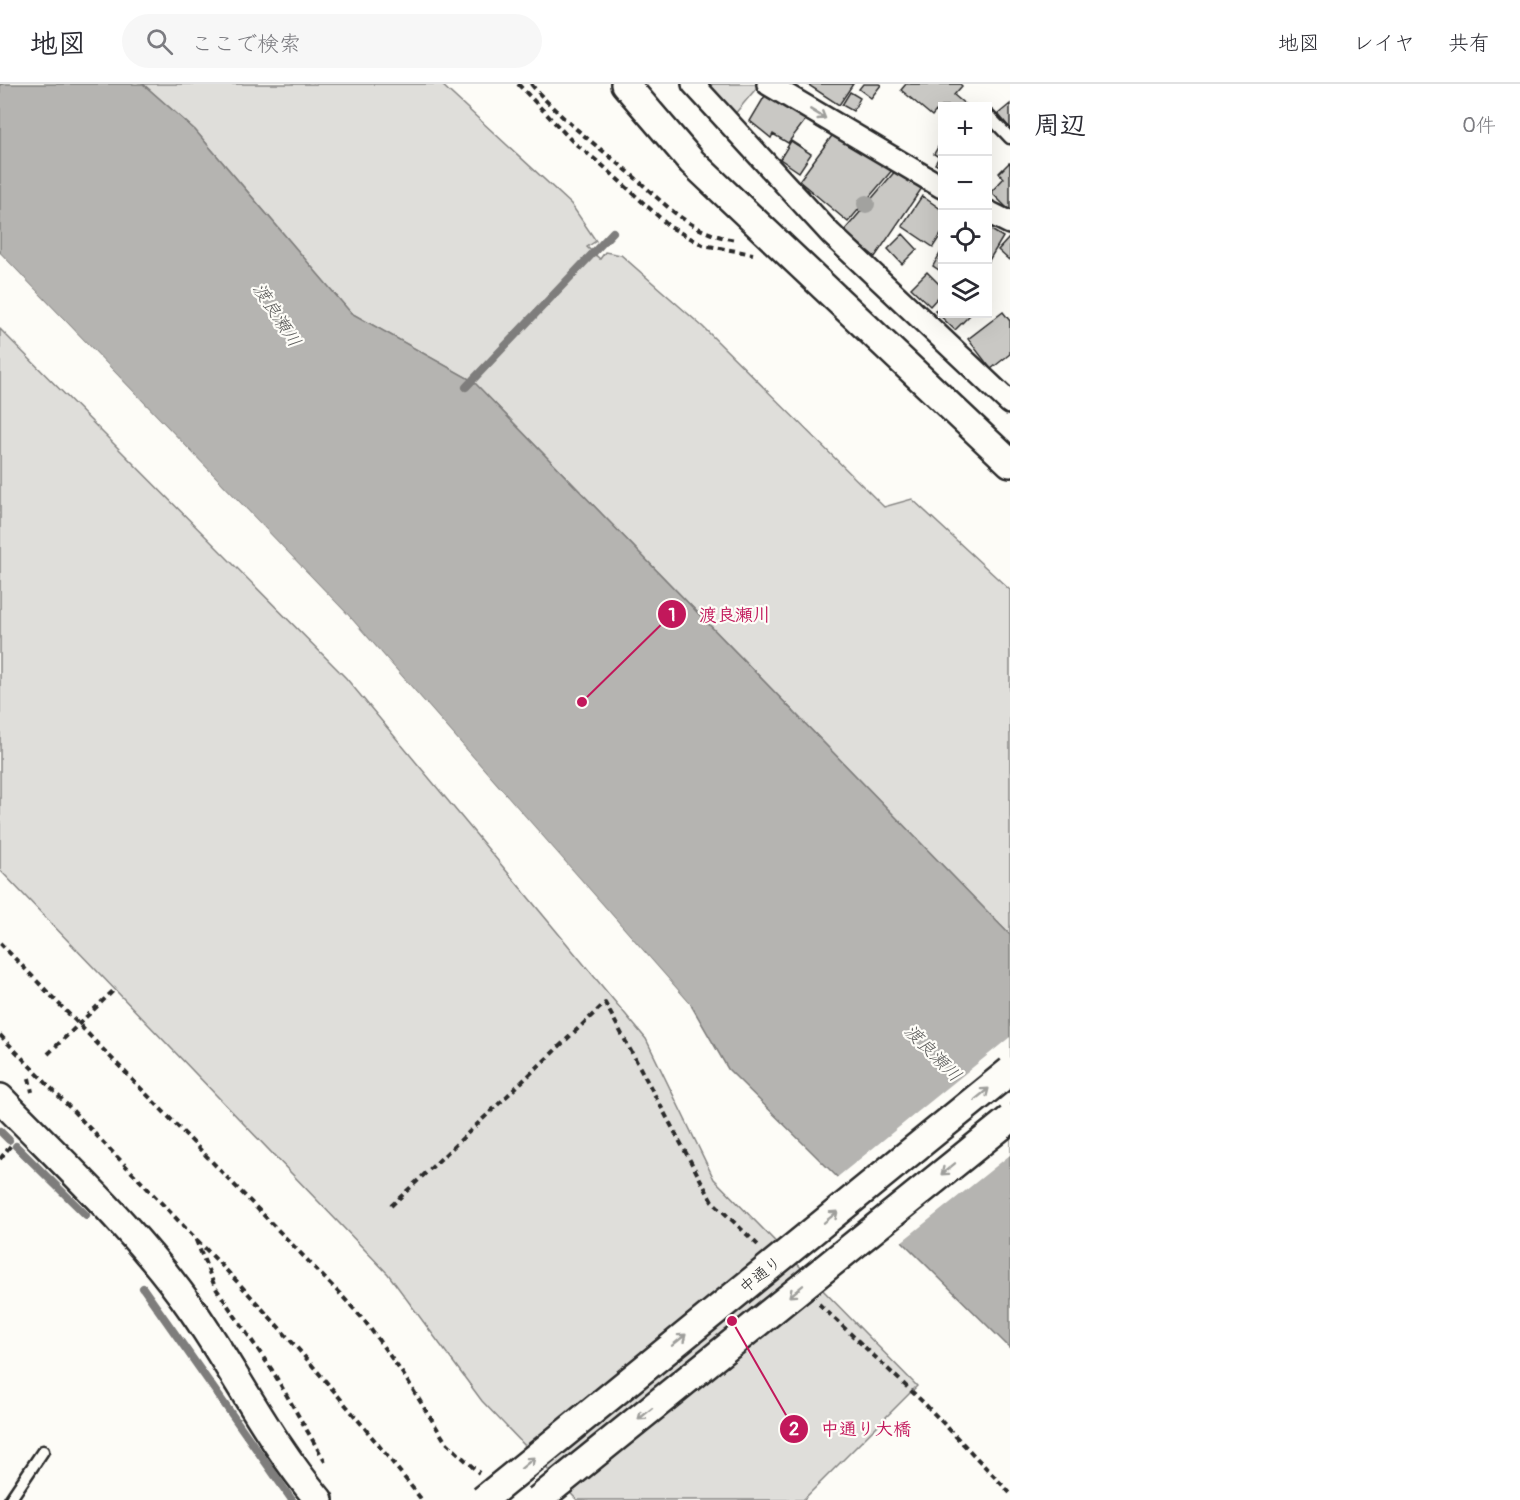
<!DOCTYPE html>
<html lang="ja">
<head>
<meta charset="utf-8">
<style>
	:root { --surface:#fff; --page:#f7f7f7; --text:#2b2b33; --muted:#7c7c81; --line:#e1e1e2 }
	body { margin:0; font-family:Pangolin,"Klee One",sans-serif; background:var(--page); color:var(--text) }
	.controls { position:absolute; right:18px; top:18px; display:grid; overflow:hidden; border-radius:0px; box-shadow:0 6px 24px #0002 }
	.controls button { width:54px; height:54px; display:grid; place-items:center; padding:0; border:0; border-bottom:2px solid var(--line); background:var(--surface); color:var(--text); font:30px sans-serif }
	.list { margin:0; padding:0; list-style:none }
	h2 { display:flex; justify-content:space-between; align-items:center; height:78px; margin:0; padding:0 24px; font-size:26px }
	h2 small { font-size:20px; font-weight:400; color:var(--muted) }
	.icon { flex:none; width:33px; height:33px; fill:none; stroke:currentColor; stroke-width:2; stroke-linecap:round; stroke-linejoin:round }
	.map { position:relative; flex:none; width:1010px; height:1416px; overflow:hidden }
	header { display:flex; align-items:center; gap:36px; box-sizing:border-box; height:84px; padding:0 30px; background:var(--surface); border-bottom:2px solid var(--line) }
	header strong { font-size:28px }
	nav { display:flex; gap:33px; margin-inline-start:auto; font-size:21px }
	.search { width:420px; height:54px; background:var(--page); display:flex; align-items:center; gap:15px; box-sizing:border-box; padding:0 21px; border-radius:33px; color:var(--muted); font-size:22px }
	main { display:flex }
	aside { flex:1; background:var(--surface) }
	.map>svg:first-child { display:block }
	.green { fill:#dfdeda; stroke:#858482; stroke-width:1.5 }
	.water { fill:#b5b4b1; stroke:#7e7d7b; stroke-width:1.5 }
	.pier { fill:#fdfcf7 }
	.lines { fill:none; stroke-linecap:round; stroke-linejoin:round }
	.stream { stroke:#7e7d7b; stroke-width:8 }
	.building { fill:#c9c8c4; stroke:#2b2b2b; stroke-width:1.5 }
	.service-casing { stroke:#2b2b2b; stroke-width:15 }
	.minor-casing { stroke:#2b2b2b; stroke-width:26 }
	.tertiary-casing { stroke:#2b2b2b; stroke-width:32 }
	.path { stroke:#2b2b2b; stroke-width:4; stroke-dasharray:6 4.5; stroke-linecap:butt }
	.service { stroke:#fdfcf7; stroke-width:10 }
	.minor { stroke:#fdfcf7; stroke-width:21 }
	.tertiary { stroke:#fdfcf7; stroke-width:27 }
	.tertiary-bridge-casing { stroke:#2b2b2b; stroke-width:32; stroke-linecap:butt }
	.tertiary-bridge { stroke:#fdfcf7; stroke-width:27 }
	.tree { fill:#a2a29f }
	.oneway { stroke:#9e9e9b }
	.labels { text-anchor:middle; stroke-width:4.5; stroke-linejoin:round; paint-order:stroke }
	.street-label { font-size:16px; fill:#2b2b2b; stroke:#fdfcf7 }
	.water-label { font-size:18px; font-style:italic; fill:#5b5b5a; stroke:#fdfcf7 }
	.leader { fill:none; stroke:#c2185b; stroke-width:2 }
	.callout-dot { fill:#c2185b; stroke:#fdfcf7; stroke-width:2 }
	.mark-label { font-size:18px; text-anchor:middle; font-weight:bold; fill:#fff }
	.callout-label { font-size:18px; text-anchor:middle; font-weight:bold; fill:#c2185b; stroke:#fdfcf7; stroke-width:4.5; stroke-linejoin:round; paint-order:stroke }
</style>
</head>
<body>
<header>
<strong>地図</strong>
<div class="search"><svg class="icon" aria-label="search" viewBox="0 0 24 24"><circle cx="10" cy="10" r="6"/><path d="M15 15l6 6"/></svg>ここで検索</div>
<nav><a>地図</a><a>レイヤ</a><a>共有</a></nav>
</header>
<main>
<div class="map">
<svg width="1010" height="1416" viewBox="0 0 1010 1416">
	<rect width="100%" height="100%" fill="#fdfcf7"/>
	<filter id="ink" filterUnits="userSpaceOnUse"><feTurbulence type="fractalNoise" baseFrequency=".0167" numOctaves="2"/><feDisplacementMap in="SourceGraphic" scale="12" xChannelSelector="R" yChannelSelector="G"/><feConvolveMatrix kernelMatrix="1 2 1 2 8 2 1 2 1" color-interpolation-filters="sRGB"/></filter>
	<g filter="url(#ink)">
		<path class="green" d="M143 0H441L571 120 596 157 587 163 600 175 605 168 621 171 703 243 884 423 912 415 1010 506V851L473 297 351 229 195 46Z
			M703 0H756L759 1 734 31Z
			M0 245 346 594 646 955 714 1095 917 1302 803 1416H577L482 1317 388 1190 0 786Z"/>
		<path class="water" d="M0 0H143L195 46 351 229 473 297 1010 851V1264L728 985 691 921 347 530 0 169Z"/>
		<path class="pier" d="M0 169 347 530 691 921 689 923 345 532 0 173Z
			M1010 953V1071L900 1159 835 1095Z"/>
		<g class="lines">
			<path class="stream" d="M466 303 613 148
				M0 1047 9 1056
				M16 1062 86 1131
				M143 1204 292 1416"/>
		</g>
		<path class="building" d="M807 0H853L839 21Z
			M863 0H879L881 1 871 14 859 5Z
			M906 0H960L962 2 954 11 967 22H942V33L936 27 932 32 901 6Z
			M850 8 860 14 853 27 842 21Z
			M766 10 807 34 788 59 773 50 771 54 750 37Z
			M1010 20V43H1009L998 30Z
			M834 49 894 84 848 138 799 97Z
			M942 56V84L935 80 939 73 934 70Z
			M791 57 811 70 799 88 780 75Z
			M1009 79H1010V127L991 108 1004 94 999 89Z
			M897 85 924 101 875 173 844 147Z
			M922 112 942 126V149L933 163 902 142Z
			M988 144 1003 153 988 178Z
			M903 150 917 165 902 180 888 165Z
			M1010 153V175L1009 176 998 166Z
			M942 166V188L933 182Z
			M927 188 942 203V209L930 222 911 204Z
			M942 220V230H971L955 246 935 227Z
			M1003 228 1010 237V270L991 285 968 255Z"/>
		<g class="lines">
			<g class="service-casing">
				<path id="service" d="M989 32 1010 54
					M10 1416 43 1367"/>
			</g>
			<g class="minor-casing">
				<path id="minor" d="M693 0 831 150 1010 319
					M768 0 942 103
					M988 128 1010 139"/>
			</g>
			<g class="tertiary-casing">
				<path id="tertiary" d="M625 0 692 78 1010 379
					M0 1014C66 1082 138 1148 193 1227 236 1289 269 1357 319 1416"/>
			</g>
			<path class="path" d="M518 0 573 58 602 81 670 143 703 161 753 170
				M531 0C557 31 588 55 619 80 658 111 685 150 737 156
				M0 859 342 1212 364 1236 403 1290 445 1357 479 1389
				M0 951 195 1154 215 1203 272 1286 327 1381
				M48 970 116 904
				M29 994 32 1008
				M0 1075 12 1060
				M391 1122 605 919 712 1117 758 1161
				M197 1156C278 1238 351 1325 422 1416
				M819 1220 924 1319 1010 1409"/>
			<use href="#service" class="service"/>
			<use href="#minor" class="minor"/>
			<use href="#tertiary" class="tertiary"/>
			<g class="tertiary-bridge-casing">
				<path id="tertiary-bridge" d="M483 1416 1010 987
					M538 1416 1010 1035"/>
			</g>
			<use href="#tertiary-bridge" class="tertiary-bridge"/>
		</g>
		<circle class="tree" cx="866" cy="120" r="9"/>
		<defs><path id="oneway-shaft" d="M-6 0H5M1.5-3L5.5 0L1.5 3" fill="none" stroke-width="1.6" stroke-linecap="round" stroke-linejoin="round" transform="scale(1.5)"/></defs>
		<g class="oneway">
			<use href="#oneway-shaft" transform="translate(818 30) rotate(31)"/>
			<use href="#oneway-shaft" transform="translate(982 1010) rotate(-39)"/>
			<use href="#oneway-shaft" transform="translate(948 1085) rotate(141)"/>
			<use href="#oneway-shaft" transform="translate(831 1133) rotate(-39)"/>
			<use href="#oneway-shaft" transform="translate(796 1207) rotate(141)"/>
			<use href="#oneway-shaft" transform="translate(679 1256) rotate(-39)"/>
			<use href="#oneway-shaft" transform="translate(645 1330) rotate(141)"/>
			<use href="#oneway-shaft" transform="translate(528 1379) rotate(-39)"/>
		</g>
	</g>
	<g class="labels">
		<g class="street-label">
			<text transform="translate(760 1190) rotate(-39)" y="6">中通り</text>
		</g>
		<g class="water-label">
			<text transform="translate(277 231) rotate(57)" y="6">渡良瀬川</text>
			<text transform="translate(933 969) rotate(45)" y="6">渡良瀬川</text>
		</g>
	</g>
	<path class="leader" d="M582 618L672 530M732 1237L794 1345"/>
	<g class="callout-dot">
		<circle cx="582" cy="618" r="6"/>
		<circle cx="732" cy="1237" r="6"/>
		<circle cx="672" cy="530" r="15"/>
		<circle cx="794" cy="1345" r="15"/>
	</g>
	<g class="mark-label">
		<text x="672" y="537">1</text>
		<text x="794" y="1351">2</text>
	</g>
	<g class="callout-label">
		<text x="735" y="537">渡良瀬川</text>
		<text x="866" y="1351">中通り大橋</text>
	</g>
</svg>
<div class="controls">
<button>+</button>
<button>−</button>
<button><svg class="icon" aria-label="locate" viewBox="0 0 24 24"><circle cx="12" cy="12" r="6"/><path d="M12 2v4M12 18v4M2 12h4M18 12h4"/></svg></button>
<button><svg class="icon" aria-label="layers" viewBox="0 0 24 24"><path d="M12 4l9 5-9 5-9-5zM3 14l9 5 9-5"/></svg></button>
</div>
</div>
<aside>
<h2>周辺<small>0件</small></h2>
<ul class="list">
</ul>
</aside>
</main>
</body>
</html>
